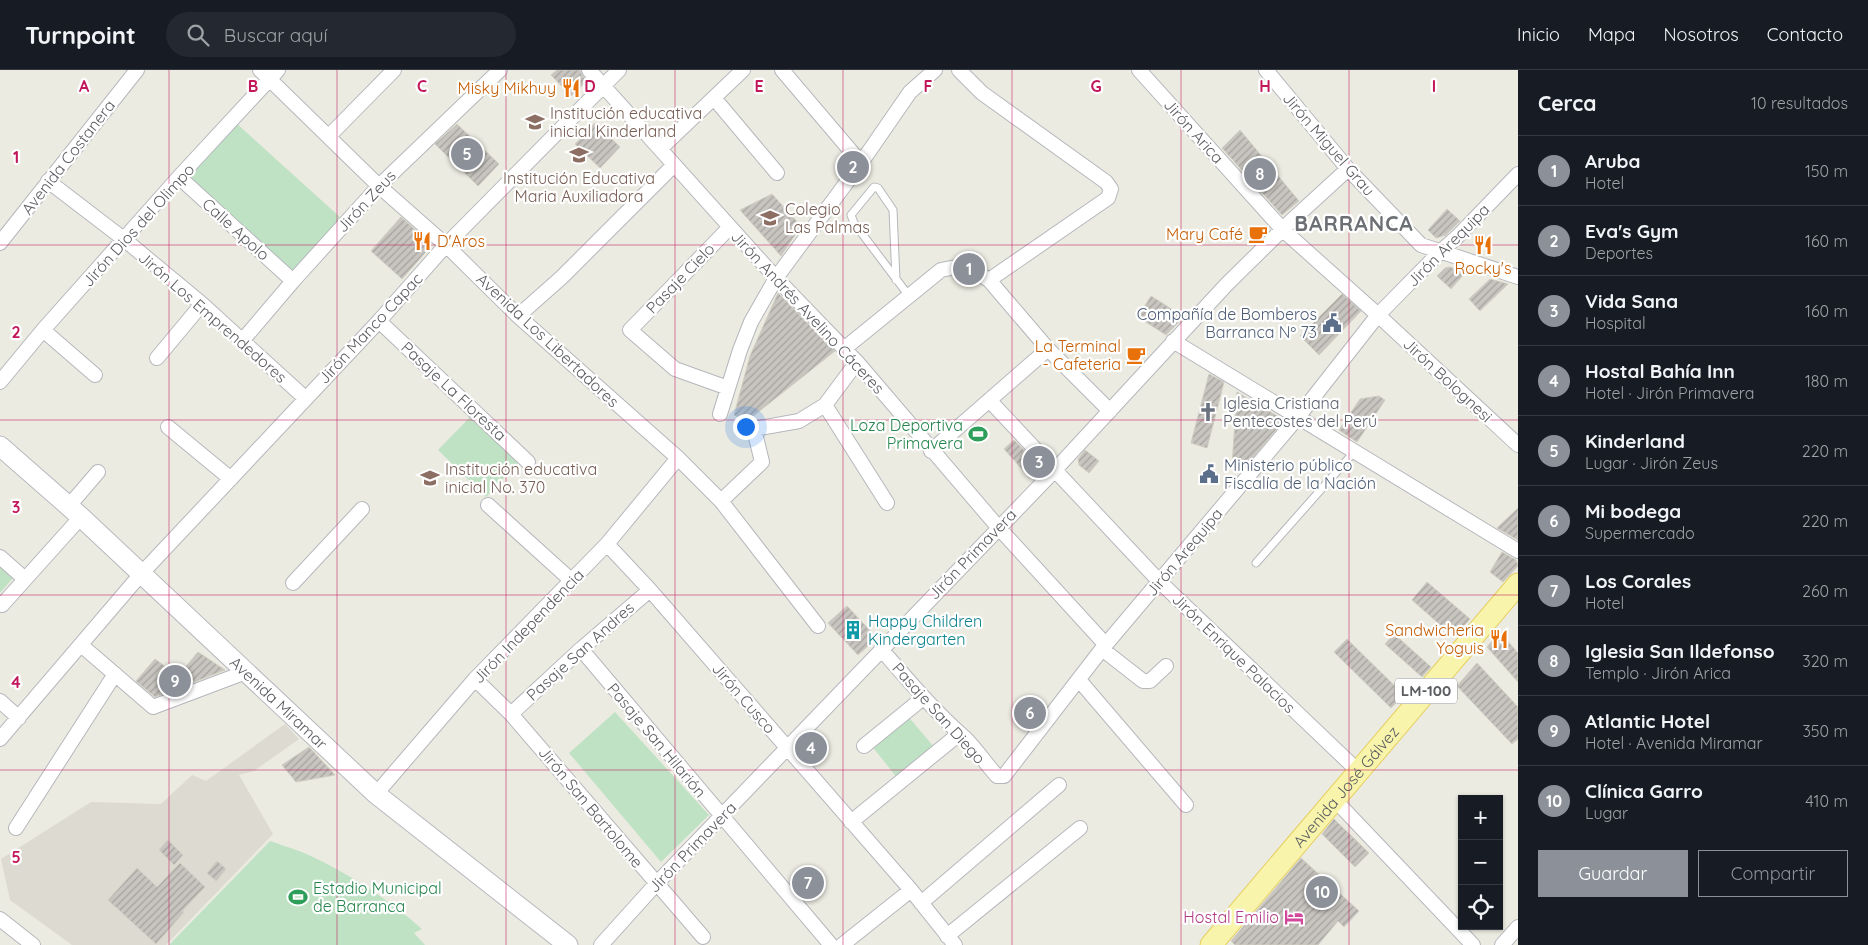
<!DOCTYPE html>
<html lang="es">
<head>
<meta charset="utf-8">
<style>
	:root { --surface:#171b24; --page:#242831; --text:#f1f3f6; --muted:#9ea1a6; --line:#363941; --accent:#8c9099 }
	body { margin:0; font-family:Quicksand,sans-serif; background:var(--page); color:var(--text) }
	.controls { position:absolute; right:15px; bottom:15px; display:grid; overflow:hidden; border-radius:0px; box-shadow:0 1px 4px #0004 }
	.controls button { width:45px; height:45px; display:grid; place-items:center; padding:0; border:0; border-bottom:1px solid var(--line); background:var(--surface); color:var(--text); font:25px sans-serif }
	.you { position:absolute; left:745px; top:356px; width:18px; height:18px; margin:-12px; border:4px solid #fff; border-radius:50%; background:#1a73e8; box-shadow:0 0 0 8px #1a73e833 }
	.badge { display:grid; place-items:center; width:32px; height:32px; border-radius:50%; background:var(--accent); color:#fff; font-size:16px; font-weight:700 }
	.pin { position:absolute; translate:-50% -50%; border:2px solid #fff; box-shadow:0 1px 5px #0006 }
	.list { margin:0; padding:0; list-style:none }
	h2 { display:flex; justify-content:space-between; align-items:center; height:65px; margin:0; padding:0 20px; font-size:21px }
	h2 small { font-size:16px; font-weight:400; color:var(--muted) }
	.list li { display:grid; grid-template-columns:32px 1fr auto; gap:15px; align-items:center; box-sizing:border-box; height:70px; padding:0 20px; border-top:1px solid var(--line) }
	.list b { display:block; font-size:19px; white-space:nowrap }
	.list p { margin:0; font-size:16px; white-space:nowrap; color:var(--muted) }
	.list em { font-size:16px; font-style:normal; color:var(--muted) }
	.actions { display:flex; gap:10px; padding:15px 20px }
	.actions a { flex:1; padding:11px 0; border:1px solid var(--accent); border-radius:0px; text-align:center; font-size:18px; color:var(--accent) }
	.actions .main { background:var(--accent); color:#fff }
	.icon { flex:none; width:28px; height:28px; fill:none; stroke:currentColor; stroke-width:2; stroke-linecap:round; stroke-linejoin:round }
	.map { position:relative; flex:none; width:1518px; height:875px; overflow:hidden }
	header { display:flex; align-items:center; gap:30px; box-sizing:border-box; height:70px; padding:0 25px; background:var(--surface); border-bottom:1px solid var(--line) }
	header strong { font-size:24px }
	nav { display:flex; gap:28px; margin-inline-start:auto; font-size:18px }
	.search { width:350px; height:45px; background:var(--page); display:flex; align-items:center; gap:12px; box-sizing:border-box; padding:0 18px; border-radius:28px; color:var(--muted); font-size:19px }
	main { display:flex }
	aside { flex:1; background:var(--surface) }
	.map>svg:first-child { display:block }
	.education { fill:#dcdad1 }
	.park { fill:#c0e2c4 }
	.building { fill:url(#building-hatch); stroke:#d0cdc1 }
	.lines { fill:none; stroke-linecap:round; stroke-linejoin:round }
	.lane-casing { stroke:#b5b7bc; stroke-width:9 }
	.street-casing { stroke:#b5b7bc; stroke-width:16 }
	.secondary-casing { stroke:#b6b8be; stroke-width:21 }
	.primary-casing { stroke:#e6cf61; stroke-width:23 }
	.lane { stroke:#fff; stroke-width:7 }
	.street { stroke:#fff; stroke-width:14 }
	.secondary { stroke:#fff; stroke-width:19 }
	.primary { stroke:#f8f4ab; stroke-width:21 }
	.grid { fill:none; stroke:#c2185b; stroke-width:1; stroke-opacity:0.55 }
	.labels { text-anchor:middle; stroke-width:4.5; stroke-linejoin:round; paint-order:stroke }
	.shield { fill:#fff; stroke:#8c8e91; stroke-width:1 }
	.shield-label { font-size:15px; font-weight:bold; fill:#5b5d62 }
	.food-label { font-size:16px; fill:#c56008; stroke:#fff; text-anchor:end }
	.education-label { font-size:16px; fill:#785e54; stroke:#fff; text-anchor:start }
	.street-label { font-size:16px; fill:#5b5d62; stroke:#fff }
	.service-label { font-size:16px; fill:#4e5e75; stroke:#fff; text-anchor:end }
	.worship-label { font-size:16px; fill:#5b616d; stroke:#fff; text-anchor:start }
	.leisure-label { font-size:16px; fill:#27864d; stroke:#fff; text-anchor:end }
	.culture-label { font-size:16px; fill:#0d838f; stroke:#fff; text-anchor:start }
	.hotel-label { font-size:16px; fill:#b23c85; stroke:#fff; text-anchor:end }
	.district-label { font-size:21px; font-weight:bold; letter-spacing:1px; fill:#6c6f74; stroke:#fff }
	.grid-label { font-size:16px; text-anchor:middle; font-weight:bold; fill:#c2185b; stroke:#fff; stroke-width:4.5; stroke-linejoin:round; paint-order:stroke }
</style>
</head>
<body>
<header>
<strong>Turnpoint</strong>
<div class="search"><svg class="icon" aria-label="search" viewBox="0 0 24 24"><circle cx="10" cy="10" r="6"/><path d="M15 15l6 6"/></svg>Buscar aquí</div>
<nav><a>Inicio</a><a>Mapa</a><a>Nosotros</a><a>Contacto</a></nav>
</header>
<main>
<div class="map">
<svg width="1518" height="875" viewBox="0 0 1518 875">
	<defs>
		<pattern id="building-hatch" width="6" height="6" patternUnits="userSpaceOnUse" patternTransform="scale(1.25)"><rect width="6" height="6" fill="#c8c5c0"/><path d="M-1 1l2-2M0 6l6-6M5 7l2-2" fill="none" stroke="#a5a39f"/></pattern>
	</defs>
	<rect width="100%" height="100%" fill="#ecebe2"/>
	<path class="education" d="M285 654 299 669 254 701 239 705 273 764 166 875H72L10 830 1 789 91 732 161 734 192 705 206 711Z"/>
	<path class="park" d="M235 52 341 148 291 205 182 108Z
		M471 346 519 392 486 427 438 380Z
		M0 496 13 508 0 523Z
		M615 642 709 745 661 792 569 683Z
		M907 645 934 677 898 709 871 675Z
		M270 771C284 776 299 780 313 787 353 806 389 830 422 859L414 863 425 875H169Z"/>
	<path class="building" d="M557 0H580L582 5 587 11 571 26 551 5Z
		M595 53 620 77 600 98 575 74Z
		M457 54 499 94 478 116 435 74Z
		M1240 60 1299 131 1282 145 1222 78Z
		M772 124 801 156 781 186 740 140Z
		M1447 139 1460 151 1446 165 1436 168 1428 160Z
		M401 147 432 175 402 209 371 181Z
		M1450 197 1465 203 1451 219 1437 206 1445 198Z
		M1490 209 1508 214 1480 241 1469 229Z
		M778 223 835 281 747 351 734 345 750 286Z
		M1342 224 1361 241 1319 285 1300 266Z
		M1151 226 1184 247 1166 265 1138 247Z
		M1209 304 1224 312 1207 378 1191 373Z
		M1237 322 1284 350 1245 397 1232 396Z
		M1379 326 1385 330 1357 372 1339 360 1360 329Z
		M1014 370 1038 395V401L1030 408 1004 379Z
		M1085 380 1099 391 1089 403 1079 395 1078 389Z
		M1518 438V470L1497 458Z
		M1502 482 1516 490 1518 496 1503 512 1490 502Z
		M1427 512 1470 549 1454 567 1412 530Z
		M847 536 877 568 858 585 828 553Z
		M1500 562 1518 583V612L1487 577Z
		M1394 564 1431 597 1422 607 1385 574Z
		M1347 569 1404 625 1391 638 1334 582Z
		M198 582 225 600 155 627 136 611 155 589 178 606Z
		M1477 593 1518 637V669L1512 674 1457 616Z
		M309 677 311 679 335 705 296 712 282 695Z
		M1334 749 1369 783 1355 797 1322 764Z
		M168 770 183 785 174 795 159 780Z
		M1301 788 1359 841 1344 857 1338 851 1318 875H1235L1231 871Z
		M217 791 226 799 216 811 207 803Z
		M180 793 205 817 182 841 184 842 156 874 108 830 137 798 157 817Z"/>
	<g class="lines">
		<g class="lane-casing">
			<path id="lane" d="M896 210 893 140 878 118 874 117 851 145 854 153 909 226
				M1256 493 1355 381"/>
		</g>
		<g class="street-casing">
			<path id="street" d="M260 0 379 116 446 175 518 246 678 388 721 431 818 556
				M589 0 776 208 857 292 998 457 1106 575
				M782 0 861 93
				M959 0 982 23 1106 112 1111 119 1108 128 989 210
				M1139 0 1283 160 1378 245 1518 375
				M1266 0 1348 99 1421 175 1518 207
				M714 28 777 103
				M329 66 394 0
				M660 79 743 0
				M179 107 293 211
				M48 111 125 170 202 234 305 328
				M0 173 137 0
				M518 246 562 207 674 95
				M379 251 528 392
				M43 260 95 305
				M242 271 293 211 379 116 500 0
				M1173 271 1518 481
				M845 278 941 200 956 197 972 200 989 210 1048 279 1110 341
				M157 288 202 234
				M0 312 43 260 179 107 278 0
				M728 318 675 299 630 260 730 157
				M990 331 1159 511 1358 701
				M825 335 887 433
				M720 344 740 280 751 252 776 208 861 93 910 22 935 0
				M168 357 231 409
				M931 381 1048 279
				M721 431 762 392 754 359 799 351 825 335 857 292
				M488 435 572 511
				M68 437 98 402
				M607 474 650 520 911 820 955 875
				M0 487 25 509
				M293 513 362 439
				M0 533 2 535 81 447
				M81 575 153 637 246 602
				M581 579 831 875
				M881 579C908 610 934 641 965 668 977 680 986 694 997 706H1004L1102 579 1298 347 1378 245 1440 182 1457 167 1518 104
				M1102 579 1143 611H1150L1166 596
				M475 609 511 644 703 867
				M1079 610 1186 735
				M0 631 19 648
				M511 644 581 579 650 520
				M0 669 141 504 379 251 446 175 619 0
				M864 676 923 628
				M376 724 475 609 607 474 678 388
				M1334 729 1473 875
				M851 752 959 664
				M16 758 115 604
				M921 833 1059 715
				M0 849 33 875
				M947 866 1080 758
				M601 875 656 814 1054 401 1227 214 1290 152 1348 99
				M842 875 911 820
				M1502 875 1518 857"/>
		</g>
		<g class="secondary-casing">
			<g id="secondary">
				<path id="s1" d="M0 376 81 447 376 724 568 875"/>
			</g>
		</g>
		<g class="primary-casing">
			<g id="primary">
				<path id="s2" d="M1211 875 1518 514"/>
			</g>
		</g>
		<use href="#lane" class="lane"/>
		<use href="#street" class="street"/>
		<use href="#secondary" class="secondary"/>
		<use href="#primary" class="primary"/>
	</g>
	<path class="grid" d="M169 0V875M337 0V875M506 0V875M675 0V875M843 0V875M1012 0V875M1181 0V875M1349 0V875M0 175H1518M0 350H1518M0 525H1518M0 700H1518"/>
	<defs>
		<g id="restaurant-bare" transform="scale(1.5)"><path d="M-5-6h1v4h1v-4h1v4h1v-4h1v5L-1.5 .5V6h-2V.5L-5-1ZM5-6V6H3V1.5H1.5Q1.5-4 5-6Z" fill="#e8710a" stroke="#fff" stroke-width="2.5" paint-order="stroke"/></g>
		<g id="school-bare" transform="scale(1.5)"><path d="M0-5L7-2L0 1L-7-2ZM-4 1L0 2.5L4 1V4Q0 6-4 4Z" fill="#8d6e63" stroke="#fff" stroke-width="2.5" paint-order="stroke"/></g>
		<g id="cafe-bare" transform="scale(1.5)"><path d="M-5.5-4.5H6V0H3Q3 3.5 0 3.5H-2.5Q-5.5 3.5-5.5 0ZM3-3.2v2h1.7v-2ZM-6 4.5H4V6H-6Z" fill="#e8710a" stroke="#fff" stroke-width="2.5" paint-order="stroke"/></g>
		<g id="civic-bare" transform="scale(1.5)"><path d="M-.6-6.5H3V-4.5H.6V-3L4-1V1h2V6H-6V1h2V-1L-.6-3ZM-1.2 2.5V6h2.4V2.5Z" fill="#5c6f8a" stroke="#fff" stroke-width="2.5" paint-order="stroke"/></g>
		<g id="church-bare" transform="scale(1.5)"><path d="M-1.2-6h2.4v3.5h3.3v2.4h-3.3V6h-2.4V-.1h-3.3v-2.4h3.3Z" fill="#6b7280" stroke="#fff" stroke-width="2.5" paint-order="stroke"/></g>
		<g id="stadium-bare" transform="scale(1.5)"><path d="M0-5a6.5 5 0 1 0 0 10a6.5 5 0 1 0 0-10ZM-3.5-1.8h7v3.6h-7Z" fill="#2e9e5b" stroke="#fff" stroke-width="2.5" paint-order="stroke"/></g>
		<g id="building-bare" transform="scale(1.5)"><path d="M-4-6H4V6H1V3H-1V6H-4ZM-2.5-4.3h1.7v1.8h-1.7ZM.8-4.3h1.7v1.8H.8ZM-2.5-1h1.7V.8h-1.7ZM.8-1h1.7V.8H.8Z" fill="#0f9aa8" stroke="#fff" stroke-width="2.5" paint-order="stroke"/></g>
		<g id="hotel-bare" transform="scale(1.5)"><path d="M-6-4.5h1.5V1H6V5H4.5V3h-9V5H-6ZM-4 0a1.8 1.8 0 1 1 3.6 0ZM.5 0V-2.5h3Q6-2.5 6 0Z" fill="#d1479c" stroke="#fff" stroke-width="2.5" paint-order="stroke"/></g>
	</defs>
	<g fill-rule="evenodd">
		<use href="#restaurant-bare" x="571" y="18"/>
		<use href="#school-bare" x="535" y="52"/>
		<use href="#school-bare" x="579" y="85"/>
		<use href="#school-bare" x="770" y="148"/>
		<use href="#cafe-bare" x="1258" y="164"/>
		<use href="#restaurant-bare" x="422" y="171"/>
		<use href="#restaurant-bare" x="1483" y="175"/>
		<use href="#civic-bare" x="1332" y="253"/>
		<use href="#cafe-bare" x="1136" y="285"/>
		<use href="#church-bare" x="1208" y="342"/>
		<use href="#stadium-bare" x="978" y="364"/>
		<use href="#civic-bare" x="1209" y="404"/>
		<use href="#school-bare" x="430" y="408"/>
		<use href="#building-bare" x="853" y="560"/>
		<use href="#restaurant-bare" x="1499" y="569"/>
		<use href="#stadium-bare" x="298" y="827"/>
		<use href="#hotel-bare" x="1294" y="847"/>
	</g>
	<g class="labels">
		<rect class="shield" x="1395" y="608.5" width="62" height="25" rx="4"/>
		<g class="shield-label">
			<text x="1426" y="626">LM-100</text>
		</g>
		<g class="food-label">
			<text x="556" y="24">Misky Mikhuy</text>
			<text x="1243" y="170">Mary Café</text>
			<text x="437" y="177" text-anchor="start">D'Aros</text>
			<text x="1483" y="204" text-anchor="middle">Rocky's</text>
			<text x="1121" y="282">La Terminal<tspan x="1121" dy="18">- Cafeteria</tspan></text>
			<text x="1484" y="566">Sandwicheria<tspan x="1484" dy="18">Yoguis</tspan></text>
		</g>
		<g class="education-label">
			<text x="550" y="49">Institución educativa<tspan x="550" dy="18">inicial Kinderland</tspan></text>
			<text x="579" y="114" text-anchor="middle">Institución Educativa<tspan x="579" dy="18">Maria Auxiliadora</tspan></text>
			<text x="785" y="145">Colegio<tspan x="785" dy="18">Las Palmas</tspan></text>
			<text x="445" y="405">Institución educativa<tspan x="445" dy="18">inicial No. 370</tspan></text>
		</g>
		<g class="street-label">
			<text transform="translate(1194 61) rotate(48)" y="6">Jirón Arica</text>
			<text transform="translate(1329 74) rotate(49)" y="6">Jirón Miguel Grau</text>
			<text transform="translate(68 87) rotate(-52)" y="6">Avenida Costanera</text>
			<text transform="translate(366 131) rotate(-47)" y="6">Jirón Zeus</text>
			<text transform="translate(138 155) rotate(-48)" y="6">Jirón Dios del Olimpo</text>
			<text transform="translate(236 159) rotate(42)" y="6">Calle Apolo</text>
			<text transform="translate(1448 175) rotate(-45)" y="6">Jirón Arequipa</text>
			<text transform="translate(680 208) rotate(-46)" y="6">Pasaje Cielo</text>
			<text transform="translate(808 242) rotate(47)" y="6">Jirón Andrés Avelino Cáceres</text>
			<text transform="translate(213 247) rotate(41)" y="6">Jirón Los Emprendedores</text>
			<text transform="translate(370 258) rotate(-47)" y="6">Jirón Manco Capac</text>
			<text transform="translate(548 270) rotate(43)" y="6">Avenida Los Libertadores</text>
			<text transform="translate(1448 310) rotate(43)" y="6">Jirón Bolognesi</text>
			<text transform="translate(454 321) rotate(43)" y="6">Pasaje La Floresta</text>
			<text transform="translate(1184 482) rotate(-50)" y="6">Jirón Arequipa</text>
			<text transform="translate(972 484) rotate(-46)" y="6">Jirón Primavera</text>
			<text transform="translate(528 556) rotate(-46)" y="6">Jirón Independencia</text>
			<text transform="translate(580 581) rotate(-42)" y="6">Pasaje San Andres</text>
			<text transform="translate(1234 583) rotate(44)" y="6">Jirón Enrique Palacios</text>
			<text transform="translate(744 628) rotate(49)" y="6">Jirón Cusco</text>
			<text dy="6" stroke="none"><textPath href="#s1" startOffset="379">Avenida Miramar</textPath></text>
			<text transform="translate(939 643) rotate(48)" y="6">Pasaje San Diego</text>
			<text transform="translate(657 670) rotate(50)" y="6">Pasaje San Hilarión</text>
			<text dy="6" stroke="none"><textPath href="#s2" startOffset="208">Avenida José Gálvez</textPath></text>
			<text transform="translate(591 737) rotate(50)" y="6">Jirón San Bartolome</text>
			<text transform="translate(692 777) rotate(-46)" y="6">Jirón Primavera</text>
		</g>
		<g class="service-label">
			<text x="1317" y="250">Compañía de Bomberos<tspan x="1317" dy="18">Barranca Nº 73</tspan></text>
			<text x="1224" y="401" text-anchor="start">Ministerio público<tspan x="1224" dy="18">Fiscalía de la Nación</tspan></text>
		</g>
		<g class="worship-label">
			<text x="1223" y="339">Iglesia Cristiana<tspan x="1223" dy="18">Pentecostes del Perú</tspan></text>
		</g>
		<g class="leisure-label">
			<text x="963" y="361">Loza Deportiva<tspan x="963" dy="18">Primavera</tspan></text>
			<text x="313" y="824" text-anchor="start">Estadio Municipal<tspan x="313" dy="18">de Barranca</tspan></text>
		</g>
		<g class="culture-label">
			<text x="868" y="557">Happy Children<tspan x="868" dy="18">Kindergarten</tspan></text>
		</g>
		<g class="hotel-label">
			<text x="1279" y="853">Hostal Emilio</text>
		</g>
		<g class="district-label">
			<text x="1354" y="161">BARRANCA</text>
		</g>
	</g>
	<g class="grid-label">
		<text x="84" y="22">A</text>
		<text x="253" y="22">B</text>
		<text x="422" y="22">C</text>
		<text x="590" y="22">D</text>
		<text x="759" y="22">E</text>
		<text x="928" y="22">F</text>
		<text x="1096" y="22">G</text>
		<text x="1265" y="22">H</text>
		<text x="1434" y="22">I</text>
		<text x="16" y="93">1</text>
		<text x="16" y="268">2</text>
		<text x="16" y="443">3</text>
		<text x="16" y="618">4</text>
		<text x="16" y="793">5</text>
	</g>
</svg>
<div class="controls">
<button>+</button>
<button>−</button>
<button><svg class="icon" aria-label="locate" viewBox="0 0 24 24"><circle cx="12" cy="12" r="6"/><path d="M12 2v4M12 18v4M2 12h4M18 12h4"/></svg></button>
</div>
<div class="you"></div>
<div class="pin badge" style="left:969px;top:199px">1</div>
<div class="pin badge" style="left:853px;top:97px">2</div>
<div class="pin badge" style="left:1039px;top:392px">3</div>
<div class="pin badge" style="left:811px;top:678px">4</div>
<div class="pin badge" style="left:467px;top:84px">5</div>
<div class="pin badge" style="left:1030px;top:643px">6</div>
<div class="pin badge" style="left:808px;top:813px">7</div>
<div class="pin badge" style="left:1260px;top:104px">8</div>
<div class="pin badge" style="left:175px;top:611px">9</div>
<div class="pin badge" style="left:1322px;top:822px">10</div>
</div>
<aside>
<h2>Cerca<small>10 resultados</small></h2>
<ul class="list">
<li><span class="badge">1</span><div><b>Aruba</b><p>Hotel</p></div><em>150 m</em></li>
<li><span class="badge">2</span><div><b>Eva's Gym</b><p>Deportes</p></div><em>160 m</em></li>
<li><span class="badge">3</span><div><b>Vida Sana</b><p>Hospital</p></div><em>160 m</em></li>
<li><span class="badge">4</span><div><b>Hostal Bahía Inn</b><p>Hotel · Jirón Primavera</p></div><em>180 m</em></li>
<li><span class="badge">5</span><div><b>Kinderland</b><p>Lugar · Jirón Zeus</p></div><em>220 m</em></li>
<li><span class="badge">6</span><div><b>Mi bodega</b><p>Supermercado</p></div><em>220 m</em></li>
<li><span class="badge">7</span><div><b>Los Corales</b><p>Hotel</p></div><em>260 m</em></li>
<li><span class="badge">8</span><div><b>Iglesia San Ildefonso</b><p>Templo · Jirón Arica</p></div><em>320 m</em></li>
<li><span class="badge">9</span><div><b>Atlantic Hotel</b><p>Hotel · Avenida Miramar</p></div><em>350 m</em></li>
<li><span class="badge">10</span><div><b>Clínica Garro</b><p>Lugar</p></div><em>410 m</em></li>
</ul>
<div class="actions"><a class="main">Guardar</a><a>Compartir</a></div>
</aside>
</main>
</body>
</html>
